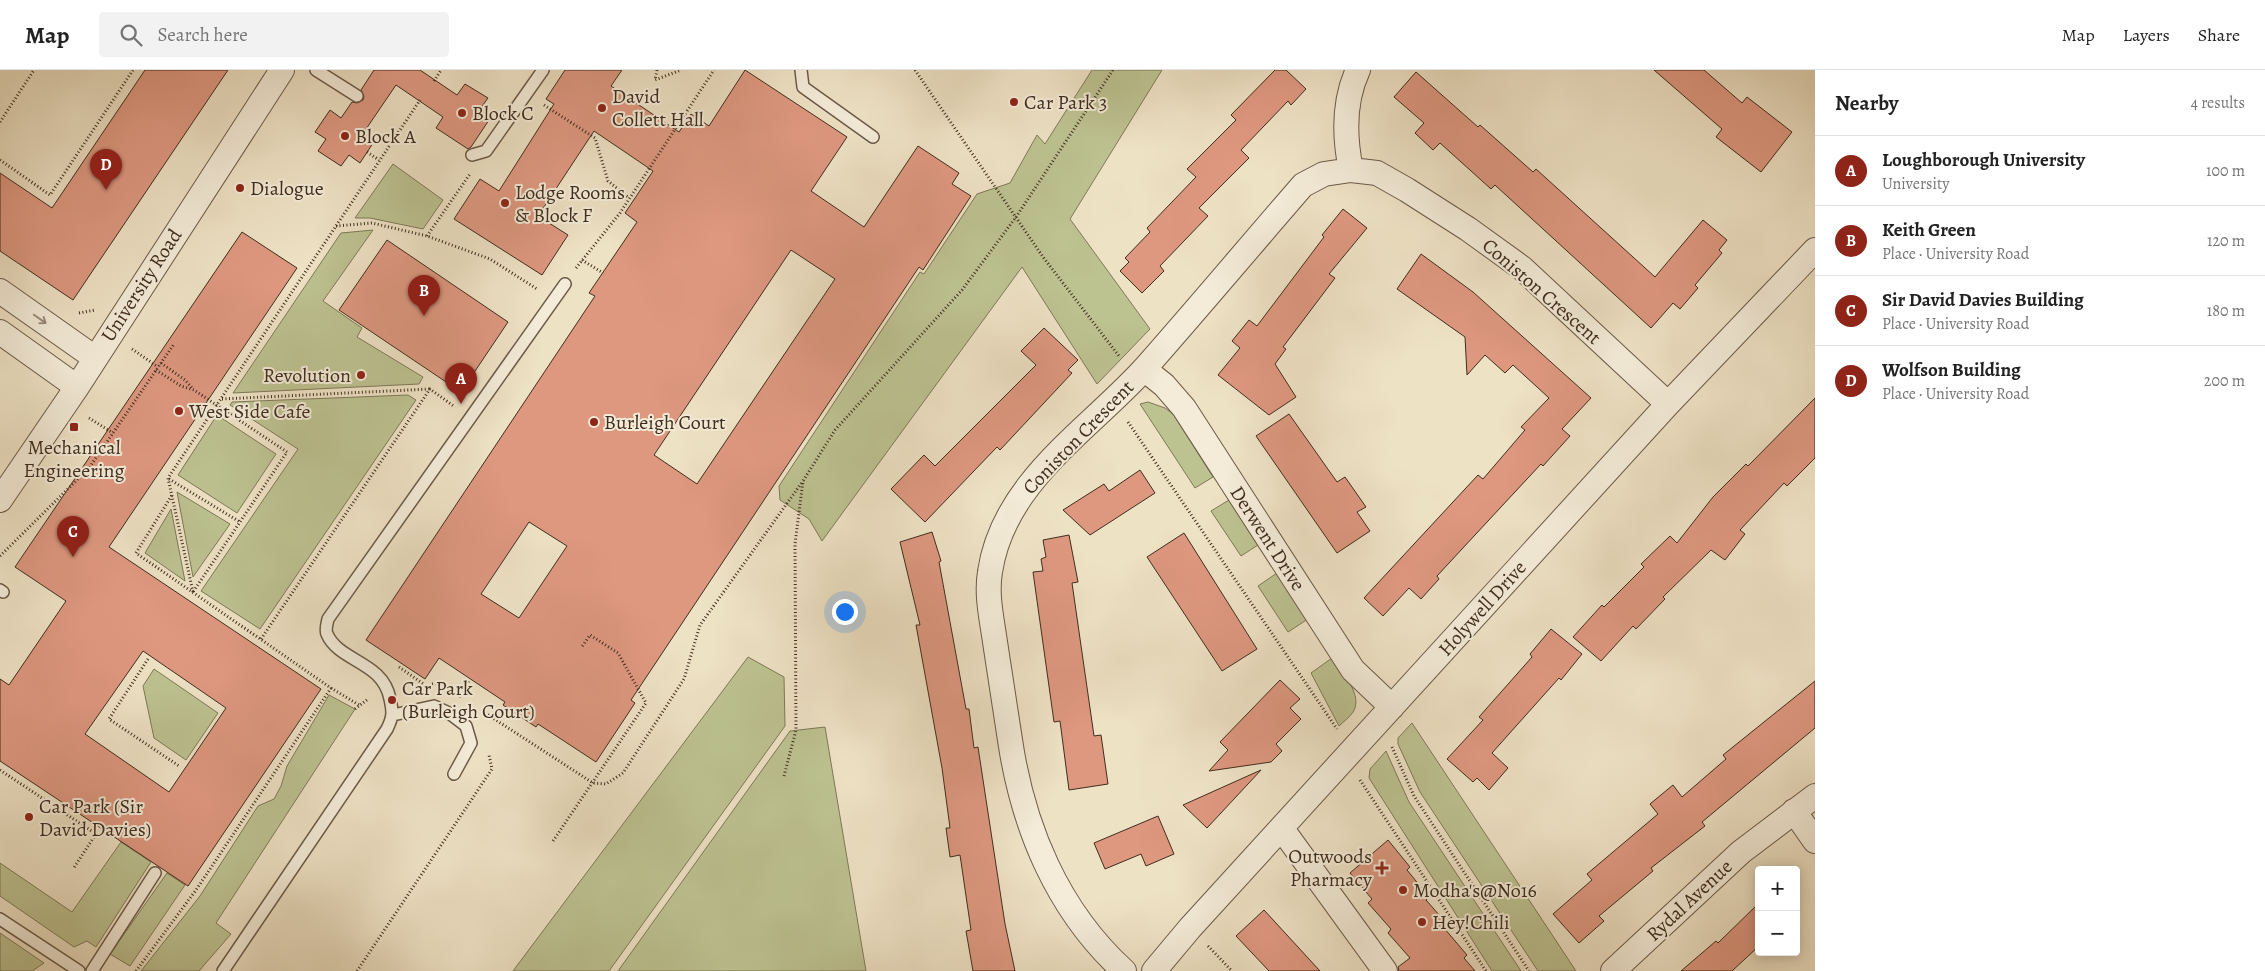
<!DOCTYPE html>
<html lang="en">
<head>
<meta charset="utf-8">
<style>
	:root { --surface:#fff; --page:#f2f2f2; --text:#222; --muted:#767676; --line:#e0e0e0; --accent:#8f2418 }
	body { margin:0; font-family:Alegreya,serif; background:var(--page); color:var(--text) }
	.controls { position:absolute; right:15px; bottom:15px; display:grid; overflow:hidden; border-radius:5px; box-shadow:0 2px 12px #0003 }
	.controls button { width:45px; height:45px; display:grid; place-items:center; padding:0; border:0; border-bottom:1px solid var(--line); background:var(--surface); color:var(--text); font:25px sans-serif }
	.you { position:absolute; left:844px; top:541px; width:18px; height:18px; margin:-12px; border:4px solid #fff; border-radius:50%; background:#1a73e8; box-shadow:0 0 0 8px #1a73e833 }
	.badge { display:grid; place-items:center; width:32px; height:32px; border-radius:50%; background:var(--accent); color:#fff; font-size:16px; font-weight:700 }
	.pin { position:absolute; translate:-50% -41px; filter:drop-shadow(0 1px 2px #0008) }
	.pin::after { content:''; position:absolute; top:26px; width:18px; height:15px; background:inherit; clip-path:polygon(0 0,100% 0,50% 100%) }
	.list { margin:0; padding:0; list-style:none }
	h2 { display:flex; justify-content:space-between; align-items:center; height:65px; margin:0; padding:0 20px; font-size:21px }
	h2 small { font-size:16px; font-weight:400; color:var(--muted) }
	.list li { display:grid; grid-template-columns:32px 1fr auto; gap:15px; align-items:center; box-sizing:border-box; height:70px; padding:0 20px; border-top:1px solid var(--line) }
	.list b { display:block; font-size:19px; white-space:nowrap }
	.list p { margin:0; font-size:16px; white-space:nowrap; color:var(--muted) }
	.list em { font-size:16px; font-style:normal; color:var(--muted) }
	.icon { flex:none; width:28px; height:28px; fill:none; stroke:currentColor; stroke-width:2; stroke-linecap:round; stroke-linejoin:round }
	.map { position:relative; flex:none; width:1815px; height:901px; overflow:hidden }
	header { display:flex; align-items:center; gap:30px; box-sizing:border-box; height:70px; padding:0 25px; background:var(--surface); border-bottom:1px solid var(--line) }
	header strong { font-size:24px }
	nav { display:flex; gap:28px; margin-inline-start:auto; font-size:18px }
	.search { width:350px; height:45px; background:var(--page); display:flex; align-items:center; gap:12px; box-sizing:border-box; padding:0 18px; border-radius:5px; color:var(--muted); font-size:19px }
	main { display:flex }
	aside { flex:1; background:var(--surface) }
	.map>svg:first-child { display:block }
	.green { fill:#bdc291; stroke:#7e7858 }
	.building { fill:#de9880; stroke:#3f2d1e; fill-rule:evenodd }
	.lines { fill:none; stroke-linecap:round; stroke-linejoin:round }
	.lane-casing { stroke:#6b5a48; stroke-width:14 }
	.street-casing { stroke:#6b5a48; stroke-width:26 }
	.path { stroke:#3f2d1e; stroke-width:3; stroke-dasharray:1 2.5; stroke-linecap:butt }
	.lane { stroke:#f4ecd9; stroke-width:11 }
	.street { stroke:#f4ecd9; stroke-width:24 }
	.oneway { stroke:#9a8c7c }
	.poi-dot { fill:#8f2418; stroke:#f4ecd9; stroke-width:2 }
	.labels { text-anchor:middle; stroke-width:4; stroke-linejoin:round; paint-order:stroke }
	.poi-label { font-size:20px; fill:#3f2d1e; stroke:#f4ecd9; text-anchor:start }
	.street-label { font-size:20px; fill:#3f2d1e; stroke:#f4ecd9 }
</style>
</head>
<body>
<header>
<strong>Map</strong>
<div class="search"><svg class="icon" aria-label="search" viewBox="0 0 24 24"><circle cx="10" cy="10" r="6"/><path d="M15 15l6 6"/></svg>Search here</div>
<nav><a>Map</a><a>Layers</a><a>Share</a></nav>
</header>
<main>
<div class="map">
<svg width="1815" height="901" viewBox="0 0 1815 901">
	<rect width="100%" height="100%" fill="#eee2c5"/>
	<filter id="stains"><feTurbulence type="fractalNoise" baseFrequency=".004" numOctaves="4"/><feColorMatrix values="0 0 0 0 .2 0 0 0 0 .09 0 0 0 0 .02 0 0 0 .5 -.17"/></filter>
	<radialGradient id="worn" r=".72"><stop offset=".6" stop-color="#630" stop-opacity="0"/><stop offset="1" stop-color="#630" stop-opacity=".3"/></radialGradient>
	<path class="green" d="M1092 0H1162L1070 149 1150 259 1097 314 1022 197 822 471 809 449 780 430 779 416 920 202 924 204 977 124 1010 113 1037 65 1045 74Z
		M393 94 443 130 423 159 370 148H355Z
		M373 160 323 231 362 258 357 267 423 307 419 314 233 323 341 163Z
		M408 325 416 330 260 559 201 521 298 379 230 335 232 332Z
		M1148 332 1165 338 1173 344 1213 407 1195 418 1140 334Z
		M217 345 276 384 237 443 178 405Z
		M177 422 230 454 193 507Z
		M1229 430 1258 475 1241 486 1211 441Z
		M171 439 185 511 145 483Z
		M1277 503 1308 549 1288 562 1258 516Z
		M748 587 784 607 785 656 609 901H513Z
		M1332 588C1341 601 1364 625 1353 642 1350 647 1343 652 1339 656L1311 603Z
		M154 599 218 643 186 690 154 668 143 616Z
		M329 625 355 639 216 853 231 864 199 901H141L200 826 258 736 274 729 281 716 287 696Z
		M1412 653 1576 901H1538L1420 722 1398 674V668Z
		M825 657 866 901H618L790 661Z
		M1386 681 1409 732 1521 901H1492L1369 708 1370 699Z
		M121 772 151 792 96 877 87 871 74 877 0 826V793L72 842Z
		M167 803 185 815 130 896 110 884Z
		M0 863 44 893 32 901H0Z"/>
	<path class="building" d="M145 0H228L73 230 0 181V103L52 138Z
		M374 0H420L457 25 465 14 488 28 480 39 491 47 471 77 468 79 436 58 443 47 396 15 364 62 375 70 360 93 349 85 341 96 318 81 326 69 315 62 330 40 341 48 352 32 357 33 363 30 364 26 361 20Z
		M565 0H622L611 16 679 62 691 44 709 56 745 0 847 67 811 121 864 157 918 76 959 103 952 114 971 126 923 200 919 197 631 630 635 633 596 692 538 654 536 657 503 635 505 632 439 588 425 609 366 570 595 226 589 223 637 152 625 143 653 101 594 61 538 146 568 165 542 205 454 149 480 109 499 121 554 34 546 29ZM791 180 835 209 697 414 654 385ZM529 452 567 476 519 548 481 524Z
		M1275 0H1286L1306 19 1291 35 1288 31 1241 80 1249 88 1199 138 1208 146 1160 196 1164 201 1142 223 1120 201 1129 192 1125 188 1150 162 1147 158 1196 107 1187 99 1236 50 1231 45Z
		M1654 0H1704L1742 33 1747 27 1792 62 1761 102 1716 67 1722 59Z
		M1416 2 1478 57 1480 55 1533 102 1536 99 1655 207 1703 150 1727 170 1719 180 1722 183 1695 215 1698 218 1680 239 1673 233 1651 258 1495 115 1491 119 1440 73 1433 80 1415 63 1424 53 1394 27Z
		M1343 139 1367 158 1329 204 1335 208 1283 277 1286 279 1275 294 1296 327 1269 345 1218 305 1240 278 1232 271 1249 250 1257 256 1324 167 1322 165Z
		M242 162 297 198 109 477 321 619 188 816 0 691V609L9 615 66 531 15 497ZM143 581 226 638 169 722 85 664Z
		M387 170 508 252 461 322 339 240Z
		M1421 184 1473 222 1591 328 1562 359 1570 366 1543 396 1541 394 1475 465 1437 506 1439 509 1421 529 1409 518 1383 546 1364 528 1478 405 1483 409 1525 360 1521 357 1549 328 1513 295 1505 303 1485 285 1467 305 1465 267 1397 219Z
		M1044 258 1078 290 1068 300 1072 303 1000 380 997 377 925 452 891 419 924 385 935 396 1036 295 1021 281Z
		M1815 328V388L1787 416 1784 413 1740 460 1745 464 1725 490 1711 480 1663 527 1665 529 1636 559 1633 556 1601 591 1573 567 1602 535 1604 537 1644 497 1641 494 1670 466 1677 473 1713 427 1746 394 1748 396Z
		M1289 344 1337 412 1345 407 1366 437 1357 442 1370 461 1337 483 1256 366Z
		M1140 400 1155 423 1090 465 1063 440 1104 414 1109 421Z
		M932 462 941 491 939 492 966 639H969L974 678 978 677 1005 854 1015 901H973L966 861 971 860 960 785 950 787 946 758H950L942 698 916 555H920L900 472Z
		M1184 463 1257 579 1222 601 1147 487Z
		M1069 465 1078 512 1072 513 1094 666 1101 665 1108 714 1069 720 1060 651 1054 652 1033 502 1043 501 1041 489 1046 487 1043 470Z
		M1551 559 1582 584 1561 610 1559 608 1492 683 1508 698 1489 720 1477 708 1473 712 1447 689 1483 650 1479 647 1532 587 1530 584Z
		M1280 610 1300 629 1290 638 1301 649 1276 674 1282 681 1271 692 1209 701 1228 680 1220 672Z
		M1815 611V658L1702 752 1705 756 1651 798 1653 801 1599 846 1604 851 1579 873 1553 844 1592 810 1587 804 1658 744 1650 734 1673 715 1682 727 1726 689 1723 685Z
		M1261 700 1207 758 1183 735Z
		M1158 746 1174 784 1146 796 1141 784 1105 799 1094 773Z
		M1388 770 1410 797 1407 800 1429 827 1426 830 1448 855 1444 858 1467 885 1464 888 1475 901H1399L1398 897 1410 888 1388 863 1391 859 1368 833 1372 829 1350 803Z
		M1759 833V876L1732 901H1681L1716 871 1718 873Z
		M1264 840 1320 901H1269L1236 866Z"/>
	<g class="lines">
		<g class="lane-casing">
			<path id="lane" d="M316 0 357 26
				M801 0 803 17 873 67
				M472 85 486 81 543 0
				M0 520 3 522
				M393 645 434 636 449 643 466 656 471 673 454 704
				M0 849 79 901
				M92 901 155 803
				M223 901 387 659C393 647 393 642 390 629 383 591 339 592 327 564 325 560 327 554 328 549L565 214"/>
		</g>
		<g class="street-casing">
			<path id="street" d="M1351 100C1344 66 1343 32 1358 0
				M0 221 95 288
				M0 262 77 317
				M1144 299 1164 315 1184 338 1353 600 1392 637
				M0 430 77 317 282 0
				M1794 741 1815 771
				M1282 759 1385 901
				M1124 901C1058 841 1023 758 1010 670 1005 638 1000 605 995 572 992 550 986 525 990 502 1003 412 1089 360 1146 297 1199 237 1250 176 1303 115L1324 104 1351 100 1377 103 1407 120 1468 159 1522 198 1668 334
				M1154 901 1190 858 1668 334 1815 180
				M1613 901 1741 782 1815 726"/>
		</g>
		<path class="path" d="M657 0 655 10 681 0
			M915 0 1043 187 1119 286
			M434 11 441 0
			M544 35 595 68 608 111 629 128
			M0 52 34 0
			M367 82 379 90
			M0 90 50 125 133 0
			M336 156 372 153 427 166 490 189 537 219
			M427 166 470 104
			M582 190 603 203
			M576 198 620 143 714 0
			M79 243 95 240
			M132 279 158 297
			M161 293 185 310 193 319
			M156 300 181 316 194 320 287 382 193 522
			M222 329 430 319
			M89 348 113 363
			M1128 352 1337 659
			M169 409 240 452
			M0 486 89 398 174 274
			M193 522 168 408 420 30
			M261 569 430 319 455 337
			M148 589 109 649 179 696
			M399 597 425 615
			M432 614 440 613 447 617
			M331 618 359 635
			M459 627 470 609
			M355 639 368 629
			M482 641 593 713 606 714 623 703 684 609 700 555 803 411
			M1392 677 1414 726 1529 901
			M0 700 96 764 73 799
			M784 706 796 660 795 474 803 411 835 360 962 220 1016 147 1113 0
			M1360 710 1486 901
			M553 771 646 633 618 583 590 565 581 578
			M1208 876 1232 901
			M136 901 196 820 331 618 136 483 172 425
			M357 901 492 699 489 685"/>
		<use href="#lane" class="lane"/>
		<use href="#street" class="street"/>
	</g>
	<defs><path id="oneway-shaft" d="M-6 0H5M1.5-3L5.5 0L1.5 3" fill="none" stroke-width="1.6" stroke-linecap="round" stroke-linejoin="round" transform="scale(1.25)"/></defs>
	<use class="oneway" href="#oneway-shaft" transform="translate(40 249) rotate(35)"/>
	<g class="poi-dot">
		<circle cx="1014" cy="32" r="5"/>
		<circle cx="602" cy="38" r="5"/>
		<circle cx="462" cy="43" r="5"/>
		<circle cx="345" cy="66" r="5"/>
		<circle cx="240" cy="118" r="5"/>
		<circle cx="505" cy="133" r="5"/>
		<circle cx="361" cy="305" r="5"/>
		<circle cx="179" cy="341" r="5"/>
		<circle cx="594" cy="352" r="5"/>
		<rect x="69" y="352" width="10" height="10" rx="2.5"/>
		<circle cx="392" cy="630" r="5"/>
		<circle cx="29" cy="747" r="5"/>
		<path d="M1379.5 790.5h5v5h5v5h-5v5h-5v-5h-5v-5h5z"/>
		<circle cx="1403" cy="820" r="5"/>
		<circle cx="1422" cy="852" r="5"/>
	</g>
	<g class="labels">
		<g class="poi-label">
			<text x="612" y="33">David<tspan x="612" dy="23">Collett Hall</tspan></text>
			<text x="1024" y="39">Car Park 3</text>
			<text x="472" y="50">Block C</text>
			<text x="355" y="73">Block A</text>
			<text x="250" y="125">Dialogue</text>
			<text x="515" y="129">Lodge Rooms<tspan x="515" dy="23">&amp; Block F</tspan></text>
			<text x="351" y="312" text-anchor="end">Revolution</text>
			<text x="189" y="348">West Side Cafe</text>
			<text x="604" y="359">Burleigh Court</text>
			<text x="74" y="384" text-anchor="middle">Mechanical<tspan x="74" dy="23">Engineering</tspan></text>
			<text x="402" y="625">Car Park<tspan x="402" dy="23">(Burleigh Court)</tspan></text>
			<text x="39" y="743">Car Park (Sir<tspan x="39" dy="23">David Davies)</tspan></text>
			<text x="1372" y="793" text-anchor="end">Outwoods<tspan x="1372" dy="23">Pharmacy</tspan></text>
			<text x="1413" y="827">Modha's@No16</text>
			<text x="1432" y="859">Hey!Chili</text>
		</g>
		<g class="street-label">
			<text transform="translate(141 215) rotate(-57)" y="7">University Road</text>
			<text transform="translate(1542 221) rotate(41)" y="7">Coniston Crescent</text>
			<text transform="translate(1078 367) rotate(-46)" y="7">Coniston Crescent</text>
			<text transform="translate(1268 468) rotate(57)" y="7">Derwent Drive</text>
			<text transform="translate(1482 538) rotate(-48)" y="7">Holywell Drive</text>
			<text transform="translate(1689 830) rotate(-43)" y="7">Rydal Avenue</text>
		</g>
	</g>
	<rect width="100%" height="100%" filter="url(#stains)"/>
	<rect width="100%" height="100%" fill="url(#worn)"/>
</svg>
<div class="controls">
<button>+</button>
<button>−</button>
</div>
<div class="you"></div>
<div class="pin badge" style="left:461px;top:334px">A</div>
<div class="pin badge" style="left:424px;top:246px">B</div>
<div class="pin badge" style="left:73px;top:487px">C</div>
<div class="pin badge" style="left:106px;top:120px">D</div>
</div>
<aside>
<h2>Nearby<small>4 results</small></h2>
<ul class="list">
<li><span class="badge">A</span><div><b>Loughborough University</b><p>University</p></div><em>100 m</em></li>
<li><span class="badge">B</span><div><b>Keith Green</b><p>Place · University Road</p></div><em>120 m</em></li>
<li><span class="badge">C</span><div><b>Sir David Davies Building</b><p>Place · University Road</p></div><em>180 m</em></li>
<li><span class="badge">D</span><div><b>Wolfson Building</b><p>Place · University Road</p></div><em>200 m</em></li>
</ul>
</aside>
</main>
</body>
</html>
